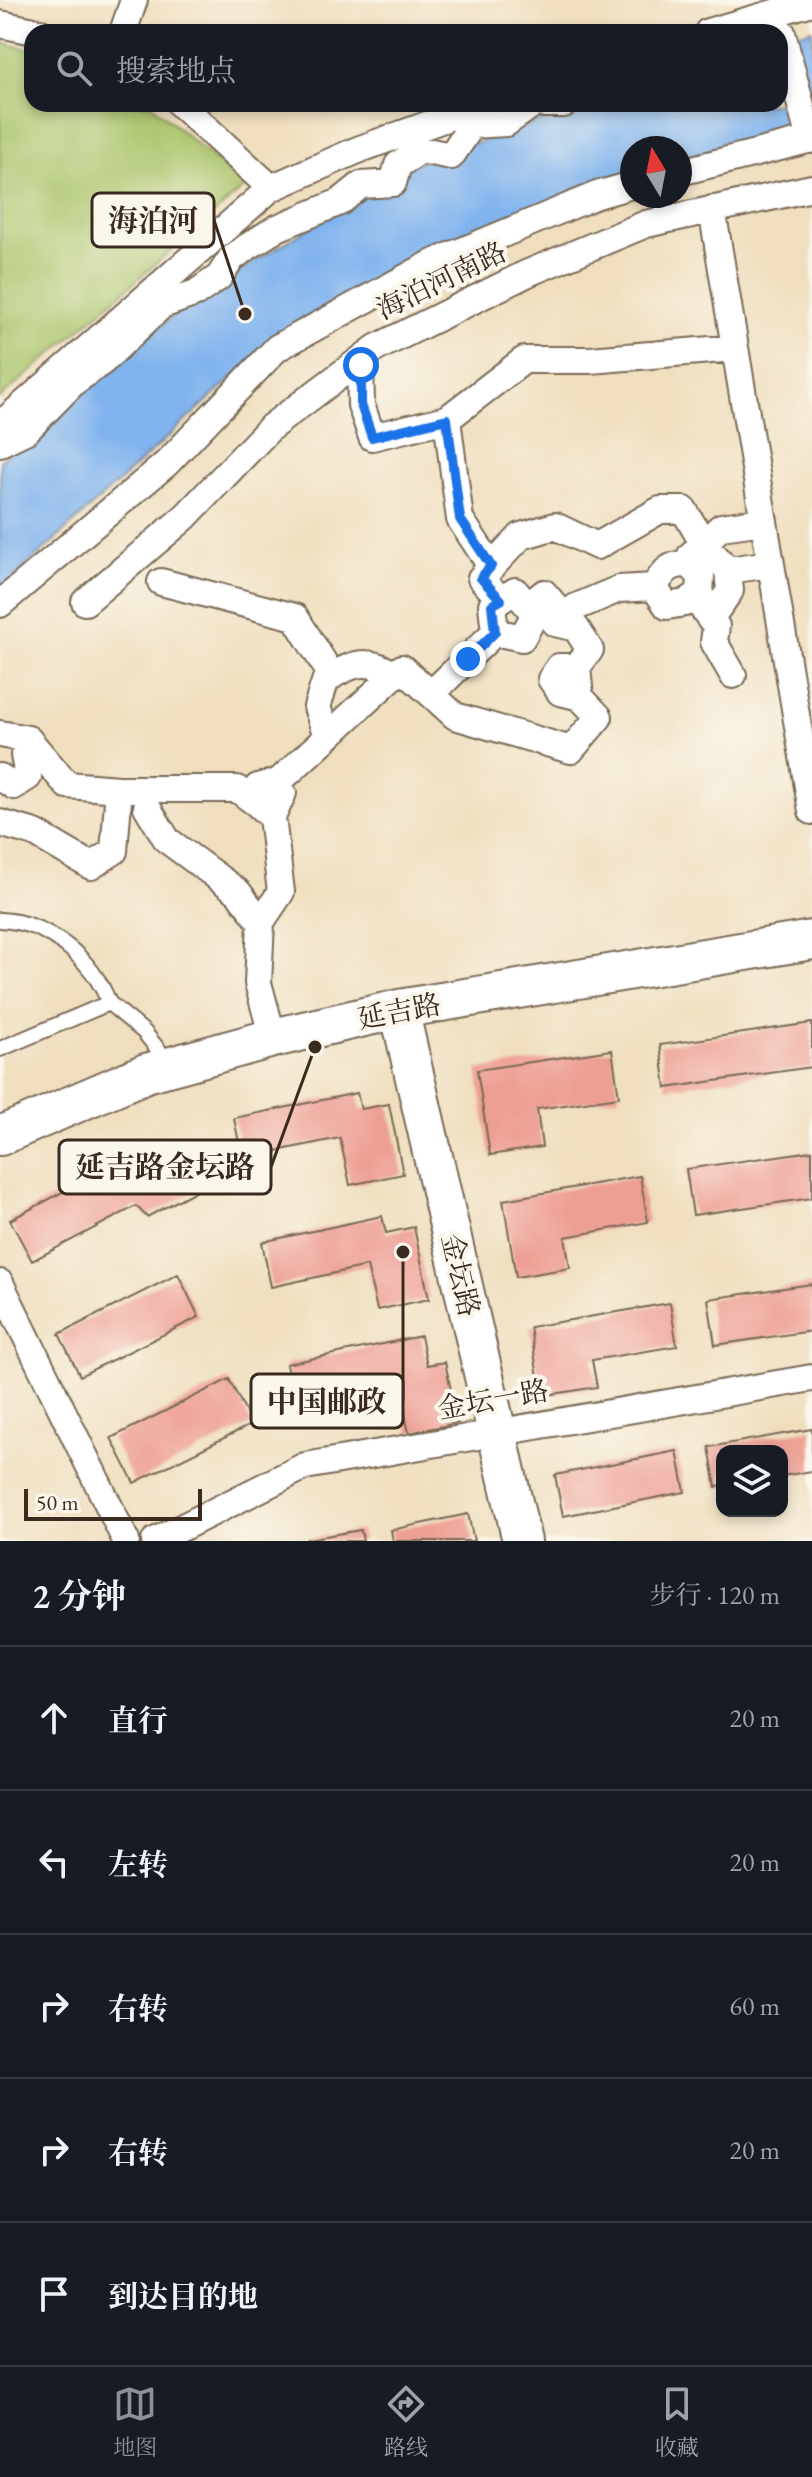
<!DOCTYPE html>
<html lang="zh">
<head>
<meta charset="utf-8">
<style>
	:root { --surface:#171b24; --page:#242831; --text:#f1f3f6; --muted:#9ea1a6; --line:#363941; --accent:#8c9099 }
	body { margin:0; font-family:"EB Garamond","Noto Serif SC",serif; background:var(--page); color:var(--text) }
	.controls { position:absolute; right:24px; bottom:24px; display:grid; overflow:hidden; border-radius:16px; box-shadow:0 4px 12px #0003 }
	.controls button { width:72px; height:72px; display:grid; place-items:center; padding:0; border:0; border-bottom:2px solid var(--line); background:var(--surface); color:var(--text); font:40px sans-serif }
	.compass { position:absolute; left:620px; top:136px; width:72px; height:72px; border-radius:50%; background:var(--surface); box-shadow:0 4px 12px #0003; rotate:350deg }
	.scale { position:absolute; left:24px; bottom:20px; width:178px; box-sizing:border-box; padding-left:8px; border:4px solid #3b2a1e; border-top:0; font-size:22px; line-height:28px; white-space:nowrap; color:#3b2a1e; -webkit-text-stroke:6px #fbf7ec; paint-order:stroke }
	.stop { position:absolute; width:24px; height:24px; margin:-18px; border:6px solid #1a73e8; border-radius:50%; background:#fff }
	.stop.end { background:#1a73e8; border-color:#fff; box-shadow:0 2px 8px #0008 }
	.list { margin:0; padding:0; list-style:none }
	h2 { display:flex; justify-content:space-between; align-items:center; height:104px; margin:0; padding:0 32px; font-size:34px }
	h2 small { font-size:26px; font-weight:400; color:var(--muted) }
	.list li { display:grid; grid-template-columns:52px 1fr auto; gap:24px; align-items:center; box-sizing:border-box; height:144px; padding:0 32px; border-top:2px solid var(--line) }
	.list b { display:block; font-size:30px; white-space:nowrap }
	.list em { font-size:26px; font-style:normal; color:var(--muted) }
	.icon { flex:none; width:44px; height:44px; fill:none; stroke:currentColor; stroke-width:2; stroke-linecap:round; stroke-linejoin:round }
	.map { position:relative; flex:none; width:812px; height:1541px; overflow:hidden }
	.search { position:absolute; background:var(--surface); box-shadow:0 4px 12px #0003; left:24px; right:24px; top:24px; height:88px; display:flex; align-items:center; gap:20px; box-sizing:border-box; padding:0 28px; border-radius:24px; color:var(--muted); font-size:30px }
	.sheet { height:824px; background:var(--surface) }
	nav { display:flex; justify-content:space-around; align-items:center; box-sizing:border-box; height:112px; border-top:2px solid var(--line); background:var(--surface); font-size:22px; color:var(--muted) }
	nav a { display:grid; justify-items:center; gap:4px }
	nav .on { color:var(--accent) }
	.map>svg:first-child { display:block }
	.green { fill:#aac46a; stroke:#727744; stroke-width:2 }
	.water { fill:#81b4ee; stroke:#5e6f86; stroke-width:2 }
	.building { fill:#ee9f94 }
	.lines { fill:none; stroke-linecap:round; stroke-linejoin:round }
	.lane-casing { stroke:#7a6956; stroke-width:18 }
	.street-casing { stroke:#7a6956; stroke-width:30 }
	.secondary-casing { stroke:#7a6956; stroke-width:42 }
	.lane { stroke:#fff; stroke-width:14 }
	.street { stroke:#fff; stroke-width:26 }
	.secondary { stroke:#fff; stroke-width:38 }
	.route { stroke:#1a73e8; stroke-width:10 }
	.labels { text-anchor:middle; stroke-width:8; stroke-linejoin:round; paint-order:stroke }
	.street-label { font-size:28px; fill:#3b2a1e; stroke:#fbf7ec }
	.leader { fill:none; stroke:#3b2a1e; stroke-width:3 }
	.callout-dot { fill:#3b2a1e; stroke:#fbf7ec; stroke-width:3 }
	.callout { fill:#fbf7ec; stroke:#3b2a1e; stroke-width:3 }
	.callout-label { font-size:30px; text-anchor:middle; font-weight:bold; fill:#3b2a1e }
</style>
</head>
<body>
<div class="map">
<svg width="812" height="1541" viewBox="0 0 812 1541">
	<rect width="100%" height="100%" fill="#fbf7ec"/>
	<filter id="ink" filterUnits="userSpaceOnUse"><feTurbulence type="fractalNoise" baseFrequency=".0125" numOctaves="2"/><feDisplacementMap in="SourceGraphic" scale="16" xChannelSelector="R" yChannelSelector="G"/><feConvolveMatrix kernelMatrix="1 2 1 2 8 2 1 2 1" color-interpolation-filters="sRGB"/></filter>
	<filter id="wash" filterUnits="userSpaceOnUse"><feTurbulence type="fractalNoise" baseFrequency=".006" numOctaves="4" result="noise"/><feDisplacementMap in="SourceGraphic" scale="32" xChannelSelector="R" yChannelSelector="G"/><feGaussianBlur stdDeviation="1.8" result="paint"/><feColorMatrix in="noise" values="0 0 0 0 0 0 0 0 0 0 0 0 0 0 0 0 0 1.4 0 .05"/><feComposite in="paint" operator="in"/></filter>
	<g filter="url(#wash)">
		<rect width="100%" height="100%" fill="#efdfbf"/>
		<path class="green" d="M0 42 32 50V104H151L245 187 0 398Z"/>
		<path class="water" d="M812 29V129L680 158V148H632V171L454 240 285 330 0 590V461L194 298 417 163 591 104H780V40Z"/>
		<g id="blocks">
			<path class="building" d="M812 1023V1067L666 1088 660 1045Z
				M612 1050 619 1097 537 1109 542 1147 490 1155 477 1070Z
				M357 1093 361 1109 389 1104 403 1174 350 1185 340 1138 242 1158 234 1118Z
				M181 1147 203 1187 147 1217 136 1206 32 1261 10 1220 117 1163 125 1177Z
				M812 1151V1198L693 1215 686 1169Z
				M640 1176 648 1222 565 1237 570 1268 516 1277 503 1200Z
				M382 1216 386 1233 414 1227 429 1299 377 1310 367 1266 271 1287 262 1242Z
				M178 1274 199 1317 80 1376 59 1334Z
				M812 1284V1331L715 1345 708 1299Z
				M670 1303 677 1346 592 1360 597 1387 541 1396 530 1327Z
				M421 1336 427 1365 445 1362 458 1423 409 1433 400 1391 296 1412 286 1364Z
				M229 1379 252 1424 134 1483 111 1438Z
				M812 1429V1471L782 1476V1451H722V1486L716 1487 709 1447Z
				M677 1451 685 1492 563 1516 555 1475Z
				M468 1514 474 1541H393L391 1530Z
				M361 1530 363 1541H307V1539Z"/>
		</g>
	</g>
	<g filter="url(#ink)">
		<use href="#blocks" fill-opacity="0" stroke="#7a6956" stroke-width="2"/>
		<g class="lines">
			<g class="lane-casing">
				<path id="lane" d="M0 920C48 922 92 958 109 1003
					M0 1049 109 1003 144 1032 169 1063"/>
			</g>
			<g class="street-casing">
				<path id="street" d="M0 24 39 32
					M123 32 134 0
					M708 32 812 2
					M782 33 810 140
					M180 104 271 188
					M543 104H564
					M680 172 812 139
					M712 209 812 811
					M360 361 361 405 372 437 447 419
					M0 425 271 188 360 149 485 104
					M0 443 27 430 74 382 102 362 162 305 196 293 219 277 231 259 244 249 277 228 340 202 361 185 393 183 398 165 421 150 451 156 472 125 506 123 533 104
					M691 555 721 527 764 521
					M491 566 460 519 447 419 524 360H590L735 348
					M161 582 295 617 332 676
					M501 600 481 578 521 536 555 526 597 546 660 510H684L703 543 728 570
					M85 602 185 517 271 427 376 348 528 273 646 224 812 188
					M0 604 167 463 277 348 433 263 597 195 632 185
					M528 606 544 593 557 608 555 623 576 628 590 650 577 667
					M701 606 716 626 714 642 733 675
					M576 607 619 589 654 587 667 606 685 603 700 593 701 576 689 564C670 563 664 571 654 587
					M710 619 730 591 728 570 771 564
					M431 694 455 716 571 750 599 717 580 697 560 692 551 679 559 667H577L580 697
					M0 734 28 739 67 785 119 789
					M327 736 317 707 326 679C351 664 368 656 394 675
					M0 777 14 786 28 777 24 755 28 739
					M275 785 402 668 431 694 495 632 492 605 515 591 535 614 522 638 495 632
					M147 807 167 840 238 892 261 922 258 983 273 1038
					M0 823 35 833 91 866 114 851 119 789H237L256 803
					M261 922 281 892 272 817 256 803 258 787 272 783 283 793 272 817
					M0 1283 126 1541
					M155 1541 305 1466 812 1378"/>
			</g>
			<g class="secondary-casing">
				<path id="secondary" d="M399 1009 522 1541
					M0 1136 146 1073 273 1038 399 1009 812 940"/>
			</g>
			<use href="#lane" class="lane"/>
			<use href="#street" class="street"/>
			<use href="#secondary" class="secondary"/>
		</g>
	</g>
	<g class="lines" filter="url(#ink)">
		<path class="route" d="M361 365V405L372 437 447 419 460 519 491 566 481 578 501 600 492 605 495 632 468 659"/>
	</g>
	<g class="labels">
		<g class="street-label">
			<text transform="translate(441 280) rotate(-26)" y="10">海泊河南路</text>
			<text transform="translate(399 1011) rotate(-11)" y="10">延吉路</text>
			<text transform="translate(461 1275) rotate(77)" y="10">金坛路</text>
			<text transform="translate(493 1399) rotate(-10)" y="10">金坛一路</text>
		</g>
	</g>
	<path class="leader" d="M245 314L214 220M315 1047L271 1167M403 1252L403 1401"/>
	<g class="callout-dot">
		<circle cx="245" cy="314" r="8"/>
		<circle cx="315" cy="1047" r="8"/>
		<circle cx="403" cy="1252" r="8"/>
	</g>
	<g class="callout">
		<rect x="92" y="193" width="122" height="54" rx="8"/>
		<rect x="59" y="1140" width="212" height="54" rx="8"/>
		<rect x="251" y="1374" width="152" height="54" rx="8"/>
	</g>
	<g class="callout-label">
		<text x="153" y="231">海泊河</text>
		<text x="165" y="1177">延吉路金坛路</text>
		<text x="327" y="1412">中国邮政</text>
	</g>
</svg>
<div class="controls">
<button><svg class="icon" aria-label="layers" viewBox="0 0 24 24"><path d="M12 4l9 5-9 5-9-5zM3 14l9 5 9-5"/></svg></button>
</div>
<svg class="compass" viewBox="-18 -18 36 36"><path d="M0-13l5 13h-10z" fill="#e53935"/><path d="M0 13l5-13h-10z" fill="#9ea1a6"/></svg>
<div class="scale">50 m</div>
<div class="stop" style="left:361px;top:365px"></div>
<div class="stop end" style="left:468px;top:659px"></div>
<div class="search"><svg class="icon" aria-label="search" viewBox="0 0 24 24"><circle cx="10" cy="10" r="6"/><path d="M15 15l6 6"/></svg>搜索地点</div>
</div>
<section class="sheet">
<h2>2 分钟<small>步行 · 120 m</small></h2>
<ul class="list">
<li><svg class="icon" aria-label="ahead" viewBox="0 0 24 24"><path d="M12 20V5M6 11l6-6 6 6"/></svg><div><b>直行</b></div><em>20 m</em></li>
<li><svg class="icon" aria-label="left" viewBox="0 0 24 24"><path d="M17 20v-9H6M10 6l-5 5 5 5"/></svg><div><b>左转</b></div><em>20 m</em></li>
<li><svg class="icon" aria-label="right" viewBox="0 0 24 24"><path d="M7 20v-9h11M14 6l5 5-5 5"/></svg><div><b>右转</b></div><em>60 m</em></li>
<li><svg class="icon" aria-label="right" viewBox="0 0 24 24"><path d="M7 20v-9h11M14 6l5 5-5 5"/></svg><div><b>右转</b></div><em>20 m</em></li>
<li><svg class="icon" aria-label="arrive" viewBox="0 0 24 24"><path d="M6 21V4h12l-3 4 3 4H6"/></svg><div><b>到达目的地</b></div></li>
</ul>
</section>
<nav>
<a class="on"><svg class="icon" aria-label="map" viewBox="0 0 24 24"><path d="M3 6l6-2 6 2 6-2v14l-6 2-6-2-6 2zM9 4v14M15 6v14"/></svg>地图</a>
<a><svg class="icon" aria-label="directions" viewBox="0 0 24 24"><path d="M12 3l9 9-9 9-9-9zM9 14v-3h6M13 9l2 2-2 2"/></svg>路线</a>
<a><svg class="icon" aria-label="saved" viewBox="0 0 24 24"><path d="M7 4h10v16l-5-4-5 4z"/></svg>收藏</a>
</nav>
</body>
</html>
